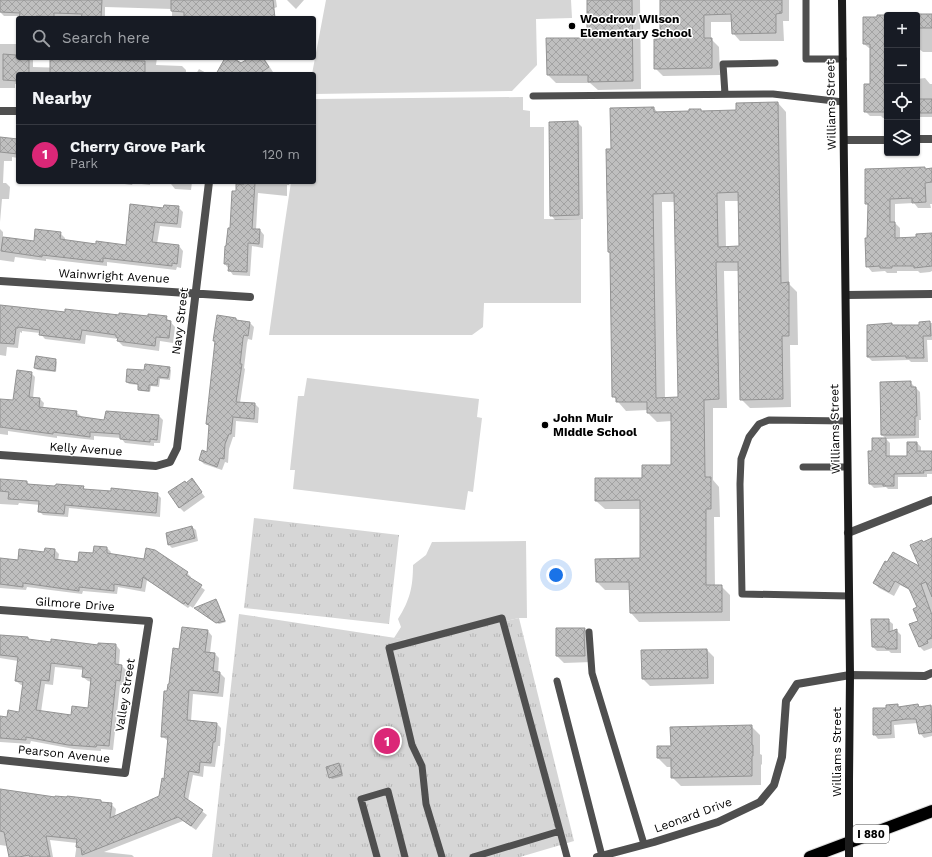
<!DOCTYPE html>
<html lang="en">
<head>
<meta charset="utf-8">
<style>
	:root { --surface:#171b24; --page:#20242c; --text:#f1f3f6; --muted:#9ea1a6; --line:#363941; --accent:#db2777 }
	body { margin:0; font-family:"Work Sans",sans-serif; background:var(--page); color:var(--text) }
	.controls { position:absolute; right:12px; top:12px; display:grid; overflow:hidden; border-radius:4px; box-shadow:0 1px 3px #0004 }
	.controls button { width:36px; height:36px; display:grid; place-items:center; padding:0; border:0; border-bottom:1px solid var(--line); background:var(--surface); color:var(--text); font:20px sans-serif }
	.you { position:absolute; left:556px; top:575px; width:14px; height:14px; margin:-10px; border:3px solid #fff; border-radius:50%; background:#1a73e8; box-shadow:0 0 0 6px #1a73e833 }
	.badge { display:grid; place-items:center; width:26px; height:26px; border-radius:50%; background:var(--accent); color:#fff; font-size:13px; font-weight:700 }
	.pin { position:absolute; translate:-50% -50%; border:2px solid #fff; box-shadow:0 1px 4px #0006 }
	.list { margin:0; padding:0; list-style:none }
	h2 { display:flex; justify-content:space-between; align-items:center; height:52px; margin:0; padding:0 16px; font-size:17px }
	h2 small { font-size:13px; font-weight:400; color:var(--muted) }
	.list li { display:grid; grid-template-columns:26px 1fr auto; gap:12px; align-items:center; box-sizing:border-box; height:60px; padding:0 16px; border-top:1px solid var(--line) }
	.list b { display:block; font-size:15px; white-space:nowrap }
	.list p { margin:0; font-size:13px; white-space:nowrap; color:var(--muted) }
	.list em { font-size:13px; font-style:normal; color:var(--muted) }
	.icon { flex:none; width:22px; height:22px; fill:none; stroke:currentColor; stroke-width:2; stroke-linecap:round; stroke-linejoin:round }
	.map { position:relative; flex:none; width:932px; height:857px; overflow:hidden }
	.search { position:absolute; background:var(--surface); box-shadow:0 1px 3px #0004; left:16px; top:16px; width:300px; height:44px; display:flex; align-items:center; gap:10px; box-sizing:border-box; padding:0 14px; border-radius:4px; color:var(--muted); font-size:15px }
	.panel { position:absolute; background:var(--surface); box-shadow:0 1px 3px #0004; left:16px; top:72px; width:300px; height:112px; border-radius:4px }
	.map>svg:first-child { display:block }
	.grass { fill:#d6d6d6 }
	.park { fill:url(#park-tufts) }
	.shadow { fill:#0003; fill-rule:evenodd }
	.building { fill:url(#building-cross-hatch); stroke:#939393; fill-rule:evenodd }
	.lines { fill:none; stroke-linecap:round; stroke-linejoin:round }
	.highway-casing { stroke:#dbdbdb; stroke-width:14 }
	.lane { stroke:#4f4f4f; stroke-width:7 }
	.street { stroke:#4f4f4f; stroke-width:8 }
	.secondary { stroke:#1c1c1c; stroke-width:8 }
	.highway { stroke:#000; stroke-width:12 }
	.secondary-bridge { stroke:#1c1c1c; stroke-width:8 }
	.poi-dot { fill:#000; stroke:#fff; stroke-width:1.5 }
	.labels { text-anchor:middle; stroke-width:3; stroke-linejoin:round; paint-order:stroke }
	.shield { fill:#fff; stroke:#4c4c4c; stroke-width:1 }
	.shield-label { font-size:11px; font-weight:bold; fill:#000 }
	.poi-label { font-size:12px; font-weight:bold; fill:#000; stroke:#fff; text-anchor:start }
	.street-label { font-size:12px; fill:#000; stroke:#fff }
</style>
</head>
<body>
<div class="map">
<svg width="932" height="857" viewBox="0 0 932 857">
	<defs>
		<pattern id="park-tufts" width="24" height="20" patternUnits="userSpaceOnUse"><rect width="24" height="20" fill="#d6d6d6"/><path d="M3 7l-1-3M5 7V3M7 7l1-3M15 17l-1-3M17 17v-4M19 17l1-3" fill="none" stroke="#b6b6b6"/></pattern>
		<pattern id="building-cross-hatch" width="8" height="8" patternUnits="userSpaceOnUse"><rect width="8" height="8" fill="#bfbfbf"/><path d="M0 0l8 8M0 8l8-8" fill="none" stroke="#a2a2a2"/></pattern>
	</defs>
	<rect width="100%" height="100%" fill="#fff"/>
	<path class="grass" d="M326 0H571L572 18 536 19 537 65 512 91 314 94V74H312Z
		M523 97V110L530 111V127H544V219H581V303H484L483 327 472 335H269L283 235 291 182H314V99Z
		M307 378 479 399 477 417 482 418 473 492 468 491 465 510 293 489 295 470H290L298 396H304Z
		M526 541 527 618H519L415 641 394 638 401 627 398 619C410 600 413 587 413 565L426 555 432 542Z"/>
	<path class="park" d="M254 518 399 535 389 624 244 608Z
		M239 614 415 641 519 618 574 841 520 857H212Z"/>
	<path class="shadow" d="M0 0H276L277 7 260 14 231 18H174L172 16V9L105 7V18H20V16H4L0 12Z
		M287 0H304L296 9Z
		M588 0H640L641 89 598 90 590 83H556L548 75 588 39Z
		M661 0H789V21H783L784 41H740L733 33 732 22H711V39L719 47 720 75 663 76 655 68 661 40Z
		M917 15H932V52H923L919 49H917Z
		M887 16V118H883L881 116H870L865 111 871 85V48H869L864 44 878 18Z
		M0 44H18V58H33V67L66 68V58H157L156 65 182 66 186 70V74H18V84H15V88H0Z
		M226 58H231L241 64 251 58H264L273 72 269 74H217Z
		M199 69 208 74H196Z
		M925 78 930 84H932V117H917V79Z
		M778 103 786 112 789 284 797 292 798 345H790L791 407 750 408 741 399 740 271H724L727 408H713V480L719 487 720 517H714L715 586H721L730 595V621L639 622 631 613 630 590H605L597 582 641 559V509H605L596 501 672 466V421L657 422 648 413V410L626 411 613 396 611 254 608 252 612 150 654 108 658 113 690 112 701 110 703 112 737 111ZM725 201H739L740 247 726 248ZM662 202H676L679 398H665Z
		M577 122 582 127 583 219 555 220 551 215Z
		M0 137 3 139 18 140V158L12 157V161H4L3 183H6L10 187 9 199H2L0 222Z
		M924 168 926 170 932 169V204H930L931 208H918L914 203 895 204V223L900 228V239L917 238 932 234V271L930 272 920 273 918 271H897V273H887L885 271 872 272 867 266 869 206 866 203Z
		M116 182H150V185L133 183 132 185 117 183Z
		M171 182H192L191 190 175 189 171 184Z
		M237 182H290L289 185H287V196L258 193 256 230H260L264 235 263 248 252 246 250 276 233 275 225 264 236 192Z
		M178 207 183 212 181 228 160 226 157 244 179 246 183 251 181 268 177 267 176 270 107 262V266L46 259V261L15 257 14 262 0 260V229L3 232V238L35 242 60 233 65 238V241L97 245 126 246 164 209Z
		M0 306 56 312 149 318 166 317 175 327 173 343 160 341 159 351 123 346 118 341 119 339 86 335 85 344 45 339 40 333 22 331V333L20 332 18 348 7 347 6 356 0 355Z
		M236 319 239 322 250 323 254 327 252 340 248 339 247 343 244 368 245 369 240 403 255 404 259 408 258 423 236 421 235 437H233L229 449 228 463 225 462 222 470 204 464 200 460 208 453 210 427 207 424 216 343 214 341Z
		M920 323H932V340H927L928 362H911L909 360 872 361 868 357 892 324 894 326H920Z
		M55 360 57 362 56 372 37 370 35 368Z
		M169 368 171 370 170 380 160 379 159 387 151 386 150 392 141 391 139 389V385L129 384 127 382 145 371Z
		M31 373 35 377 33 398 40 399 44 403 43 408 76 412 81 416 80 418 105 421 106 412 159 416 163 420 160 443H154V446L125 443 121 438 94 436V440L57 436V438L8 431V435L0 434V399L14 401Z
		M910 382 920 392 921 420H919V438L886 439 882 435Z
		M886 439 890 443V457H908L917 443 921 447V452H932V474H927V477H898V489H888L886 487 874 488 870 484 873 452Z
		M0 480 27 482 30 485 83 487 86 490 157 494 161 498 160 517 69 508 68 517 43 515 39 511 40 505 19 503 18 505 0 504Z
		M192 480 205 497 184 512 179 507 186 484Z
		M192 527 196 530 198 541 172 548 169 545Z
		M932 539V648L924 651 919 646 918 608 912 591 900 585 894 596 879 588 874 583 921 568 922 541 924 543Z
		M107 548 111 552 110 555 187 573 191 577 190 579 205 590 193 608 190 606 188 608 147 580 145 592 118 587 117 594 83 591 82 594 27 587 26 590 0 588V559L19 561 55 550 59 554 58 561 79 563Z
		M216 600 218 602 226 622 219 624 197 610Z
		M888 620 893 624V632L896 630 901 635V653H891L889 651H877L873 647Z
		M585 629 591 635 592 662 564 663 557 656Z
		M208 631 212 636 210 653 215 654 219 658 218 673H220L225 678 223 697 193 694 191 721 217 724 221 728 220 746H218L215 767 204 766 203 777 193 775 188 801 207 815 196 830 183 821 104 852 132 855 134 857H75L77 843 50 840 53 857H10L7 846 0 845V790L56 798 101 801 104 803 111 804 116 809 115 817 160 797 165 780 168 741 162 736 168 692 180 650Z
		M28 638 30 640 99 646 116 645 120 650 119 665H121L126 670 124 685H120L113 750 101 749V751L74 749 31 741 30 744 0 742V717L8 718 20 713 24 686 21 685 16 681 18 661 0 658V639ZM55 667 84 670 83 677 88 681 92 682 89 709 72 716 41 712 45 684 53 685Z
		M707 650 714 657V684L650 686 643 679Z
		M897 705 900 708 918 705 920 707 932 706V736L924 738 920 733 918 723 894 725 895 738 878 739 874 734 887 708Z
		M751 726 760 735V754L762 755V764L761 765V785L681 786 672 777V767H667L658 758 672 747Z
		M339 764 341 766 343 776 332 779 330 777Z"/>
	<path class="building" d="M0 0H102L101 18H81L82 14 54 13V17L36 16V18H19L20 13 0 12Z
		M171 0H273L275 18H205L184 16V12L171 11Z
		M587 0H632L633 81 588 82V75H547L546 38H587Z
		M660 0H782V13L776 14V33L732 34 731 14 704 15V38H712V68L654 69V39H660Z
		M917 14H932V28H917Z
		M877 15H887V44H886L885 65H887V112H864V84H870V44H863V17H877Z
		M3 54 16 55V58H29V74H18V81L3 80Z
		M50 58H110V60L145 61V74H50Z
		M225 58H233L241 63 249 58H263L269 67 259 74H216Z
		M917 99H932V113H917Z
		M778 102 781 283 789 282V336H782L783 399 740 400 738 262H716L719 399 704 400 705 477H711V509H706V585H722V612L630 613 629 582H596L595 559 640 558V500L595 501V478H642V465H671V413H647V402H616V397H612L610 256V252H608L606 149H611L610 108 654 107V112L689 111V109H701V111L736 110V103ZM738 192 739 246 718 247 717 193ZM674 193 678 397 656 398 653 194Z
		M578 121 579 215 550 216 549 122Z
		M0 137 18 139V154L0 152Z
		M925 167V169L932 168V182L925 183 926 202 912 203V198L890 199V222H895V238L916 237V234L932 233V266L914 268V266H892V268H880V266L866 267 865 238H867L868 204H865V169Z
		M244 183H255L252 229H260L259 244 248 243 247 272 228 271 229 264H224L225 246H226L228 228H230L232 191H236V184H244Z
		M130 204 163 208 164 205 179 206 177 224 155 222 152 242 179 245 177 264 172 263V266L103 258V262L42 255V257L1 251 3 237 34 241 35 229 61 232 60 239 96 244V241L126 245Z
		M0 305 65 312V309L119 315V313L148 316V314L167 316 166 320 171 321 169 338 156 337 155 346 117 341 118 338 116 337V335L82 330 80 340 39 335 40 330 18 327V328H16L14 344 0 343Z
		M217 315 236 318V320L250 322 248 336 244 335 243 338 240 364H242L236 402 255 403 254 419 233 417 231 434H229L225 444 224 459 220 458 217 467 199 460 202 450 207 452 209 425 206 424 215 341H213Z
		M930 321 931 336H923L924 358H906V356L867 357V325L892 323V325H919V322Z
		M36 356 56 359 55 371 34 368Z
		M145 364 170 367 168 378 158 377 157 385H149V391L138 390V384L126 382 127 369 144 370Z
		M17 370 32 372 29 397 40 398 39 407 77 411 76 416 104 420 106 411 159 415 157 440 150 439V442L120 439V434L90 432V437L53 432V434L0 427V399L13 400Z
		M911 381V387H916L917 416H915V435H881L880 382Z
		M872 438H886V456H907V442H917V451H932V470L923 471 924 473 894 474V486H883V484H869L868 451H872Z
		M192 478 202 492 179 508 168 492 185 481 186 483Z
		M0 479 27 481V484L54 486 56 485V484L84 486 83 489 111 491V488L158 493 156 513 65 505 64 514 38 512 39 501 8 499 9 492 0 491Z
		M192 526 195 538 168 545 166 533Z
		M932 538V597L926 582 921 584 932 615V638L927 640 928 643 919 647 909 624 918 621 913 609 917 607 909 589 895 581 889 592 873 583 885 561 887 562 893 552 919 566 910 545 922 540 923 542Z
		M94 546 107 547V553L144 559 146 548 155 550 188 572 186 575 202 585 188 605 185 602 184 604 182 603 143 577 141 588 114 584V591L79 587V591L23 583V587L0 584V558L18 560 19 549 44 552 45 548 55 549 54 559 78 562 79 552 93 553Z
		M216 599 225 621 216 623 194 608Z
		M871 619H889V632L897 629V649H886L885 647H872Z
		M182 627 208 630 205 652 215 653 213 671 220 672 218 693 189 690 187 720 217 723 215 742H213L211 763 200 762 199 773 189 771 184 797 203 810 191 826 178 817 82 855 81 848 76 847 77 839 46 836 50 857H30L29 855 19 857H9L4 832 0 831V789L55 797V796L67 797V796L101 800V802L112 803 110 818 159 796 162 778 164 779 168 737H161L164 691H167L168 684H169L173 648 179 649Z
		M556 628H585L584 632 585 656H556Z
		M0 635 28 637V639L51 642V639L98 645V643L116 644 115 664 122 665 120 681 116 680 109 746 97 745 96 747 68 745 26 737V740L0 738V716L7 717 8 710 19 712 23 682 15 681 18 657 0 655ZM51 663 83 667 82 677 91 678 88 708 72 706 71 715 36 710 41 680 49 681Z
		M707 649 708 678 642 679 641 650Z
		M898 704V707L918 704 919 707 931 705 932 732 919 734 916 719H906L891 721V734L873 735V708H886V705Z
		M752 725V745H753V756H752V776L671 778V758H657V746H671L670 727Z
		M339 763 342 774 329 778 326 767Z"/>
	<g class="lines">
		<g class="highway-casing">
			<path id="highway" d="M810 857 932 811"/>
		</g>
		<path class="lane" d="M806 0V59H843
			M725 94 723 64 775 63
			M533 96 773 94 843 102
			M847 421 769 420 759 424 749 437 741 459 740 484 742 594 849 596
			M803 467H847
			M589 632 592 673 644 844
			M557 681 602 856
			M377 857 361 799 388 791 405 857
			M442 857 426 804 422 766 412 745 389 648 502 618 567 857
			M473 857 560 831"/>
		<path class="street" d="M0 111H18
			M917 139H932
			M844 140H887
			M0 281 250 297
			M846 295 932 294
			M0 455 156 466 170 462 177 448 209 182
			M848 533 932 500
			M0 610 149 621 125 773 0 760
			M597 857 654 842 718 822 760 802 774 785 782 757 786 701 797 684 850 675 925 676 932 673"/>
		<path class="secondary" d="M842 0 850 675 849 780"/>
		<use href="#highway" class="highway"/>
		<path class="secondary-bridge" d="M849 780V857"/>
	</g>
	<g class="poi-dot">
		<circle cx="572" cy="26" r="4"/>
		<circle cx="545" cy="425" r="4"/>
	</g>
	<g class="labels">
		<rect class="shield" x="853" y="825" width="36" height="18" rx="3"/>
		<g class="shield-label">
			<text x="871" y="838">I 880</text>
		</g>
		<g class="poi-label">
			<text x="580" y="23">Woodrow Wilson<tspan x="580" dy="14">Elementary School</tspan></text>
			<text x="553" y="422">John Muir<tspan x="553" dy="14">Middle School</tspan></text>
		</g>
		<g class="street-label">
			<text transform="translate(831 105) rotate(-91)" y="4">Williams Street</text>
			<text transform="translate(114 276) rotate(3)" y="4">Wainwright Avenue</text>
			<text transform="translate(180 321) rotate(-83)" y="4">Navy Street</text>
			<text transform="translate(835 429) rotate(-91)" y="4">Williams Street</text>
			<text transform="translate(86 449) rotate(4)" y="4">Kelly Avenue</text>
			<text transform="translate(75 604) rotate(4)" y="4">Gilmore Drive</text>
			<text transform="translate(125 695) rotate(-81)" y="4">Valley Street</text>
			<text transform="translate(837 752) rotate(-90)" y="4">Williams Street</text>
			<text transform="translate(64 754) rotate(6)" y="4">Pearson Avenue</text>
			<text transform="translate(693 815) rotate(-20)" y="4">Leonard Drive</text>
		</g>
	</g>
</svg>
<div class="controls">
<button>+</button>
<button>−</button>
<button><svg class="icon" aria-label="locate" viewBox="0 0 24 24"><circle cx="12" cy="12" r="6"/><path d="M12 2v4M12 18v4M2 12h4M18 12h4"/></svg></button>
<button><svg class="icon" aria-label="layers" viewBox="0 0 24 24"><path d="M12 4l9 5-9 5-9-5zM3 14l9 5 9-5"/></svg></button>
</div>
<div class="you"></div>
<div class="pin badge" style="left:387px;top:741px">1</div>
<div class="search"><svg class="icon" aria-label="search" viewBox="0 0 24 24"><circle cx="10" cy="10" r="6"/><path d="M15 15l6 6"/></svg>Search here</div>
<section class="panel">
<h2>Nearby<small></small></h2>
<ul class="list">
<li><span class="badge">1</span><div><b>Cherry Grove Park</b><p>Park</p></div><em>120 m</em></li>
</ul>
</section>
</div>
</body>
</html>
